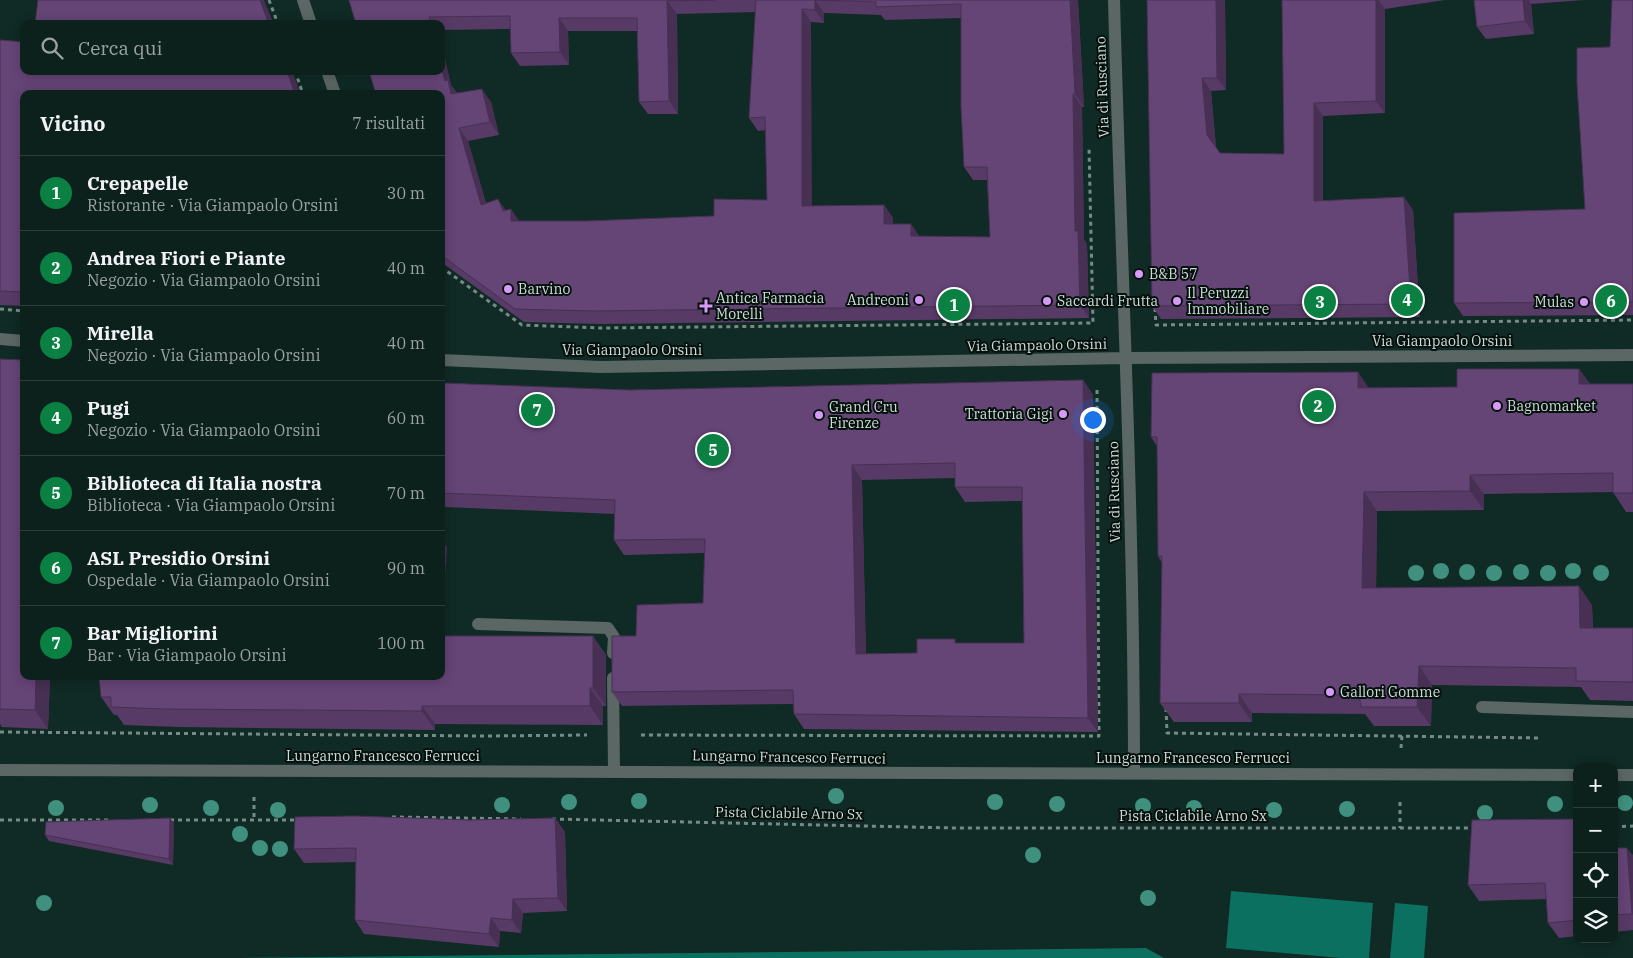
<!DOCTYPE html>
<html lang="it">
<head>
<meta charset="utf-8">
<style>
	:root { --surface:#0c201c; --page:#152825; --text:#f1f3f6; --muted:#9aa3a3; --line:#2c3e3b; --accent:#0b8043 }
	body { margin:0; font-family:"IBM Plex Serif",serif; background:var(--page); color:var(--text) }
	.controls { position:absolute; right:15px; bottom:15px; display:grid; overflow:hidden; border-radius:10px; box-shadow:0 2px 12px #0003 }
	.controls button { width:45px; height:45px; display:grid; place-items:center; padding:0; border:0; border-bottom:1px solid var(--line); background:var(--surface); color:var(--text); font:25px sans-serif }
	.you { position:absolute; left:1092px; top:419px; width:18px; height:18px; margin:-12px; border:4px solid #fff; border-radius:50%; background:#1a73e8; box-shadow:0 0 0 8px #1a73e833 }
	.badge { display:grid; place-items:center; width:32px; height:32px; border-radius:50%; background:var(--accent); color:#fff; font-size:16px; font-weight:700 }
	.pin { position:absolute; translate:-50% -50%; border:2px solid #fff; box-shadow:0 1px 5px #0006 }
	.list { margin:0; padding:0; list-style:none }
	h2 { display:flex; justify-content:space-between; align-items:center; height:65px; margin:0; padding:0 20px; font-size:21px }
	h2 small { font-size:16px; font-weight:400; color:var(--muted) }
	.list li { display:grid; grid-template-columns:32px 1fr auto; gap:15px; align-items:center; box-sizing:border-box; height:75px; padding:0 20px; border-top:1px solid var(--line) }
	.list b { display:block; font-size:19px; white-space:nowrap }
	.list p { margin:0; font-size:16px; white-space:nowrap; color:var(--muted) }
	.list em { font-size:16px; font-style:normal; color:var(--muted) }
	.icon { flex:none; width:28px; height:28px; fill:none; stroke:currentColor; stroke-width:2; stroke-linecap:round; stroke-linejoin:round }
	.map { position:relative; flex:none; width:1633px; height:958px; overflow:hidden }
	.search { position:absolute; background:var(--surface); box-shadow:0 2px 12px #0003; left:20px; top:20px; width:425px; height:55px; display:flex; align-items:center; gap:12px; box-sizing:border-box; padding:0 18px; border-radius:10px; color:var(--muted); font-size:19px }
	.panel { position:absolute; background:var(--surface); box-shadow:0 2px 12px #0003; left:20px; top:90px; width:425px; height:590px; border-radius:10px }
	.map>svg:first-child { display:block }
	.water { fill:#0b705f }
	.lines { fill:none; stroke-linecap:round; stroke-linejoin:round }
	.path { stroke:#778b86; stroke-width:3; stroke-dasharray:4 4; stroke-linecap:butt }
	.minor { stroke:#5b6764; stroke-width:12 }
	.tree { fill:#40907f }
	.wall { fill:#573a65; fill-rule:evenodd }
	.shaded-wall { fill:#473053 }
	.building { fill:#654476; stroke:#473053; fill-rule:evenodd }
	.poi-dot { fill:#d89af8; stroke:#06110e; stroke-width:2 }
	.labels { text-anchor:middle; stroke-width:4; stroke-linejoin:round; paint-order:stroke }
	.street-label { font-size:14px; fill:#cdddd8; stroke:#06110e }
	.poi-label { font-size:14px; fill:#cdddd8; stroke:#06110e; text-anchor:start }
</style>
</head>
<body>
<div class="map">
<svg width="1633" height="958" viewBox="0 0 1633 958">
	<rect width="100%" height="100%" fill="#102a25"/>
	<path class="water" d="M1231 891 1373 903 1369 958H1341L1226 948Z
		M1395 903 1428 906 1424 958H1390Z
		M1146 948 1164 958H239Z"/>
	<g class="lines">
		<path class="path" d="M269 0 278 24
			M295 71 303 94
			M441 267 522 325 601 328 1093 323 1089 148
			M1155 308 1156 325 1633 320
			M0 309 24 311
			M1166 708 1167 733 1540 738
			M0 732 487 736 587 735
			M641 735 1099 736 1097 390
			M1401 748 1402 736
			M254 797V821
			M1400 802V828
			M392 817 521 819
			M552 819 955 828H1474
			M0 820H111
			M170 820H299
			M1614 827 1633 826"/>
		<path class="minor" d="M303 0 311 24
			M1114 0C1121 258 1134 515 1134 773
			M327 71 335 94
			M0 339 24 341
			M441 360 601 367 1126 358 1633 355
			M478 624 608 628 614 637 613 653
			M613 678 614 771
			M1482 707 1633 712
			M0 770 1577 775
			M1614 775H1633"/>
	</g>
	<g class="tree">
		<circle cx="1441" cy="571" r="8"/>
		<circle cx="1573" cy="571" r="8"/>
		<circle cx="1467" cy="572" r="8"/>
		<circle cx="1521" cy="572" r="8"/>
		<circle cx="1416" cy="573" r="8"/>
		<circle cx="1494" cy="573" r="8"/>
		<circle cx="1548" cy="573" r="8"/>
		<circle cx="1601" cy="573" r="8"/>
		<circle cx="836" cy="796" r="8"/>
		<circle cx="639" cy="801" r="8"/>
		<circle cx="569" cy="802" r="8"/>
		<circle cx="995" cy="802" r="8"/>
		<circle cx="1625" cy="803" r="8"/>
		<circle cx="1057" cy="804" r="8"/>
		<circle cx="1555" cy="804" r="8"/>
		<circle cx="150" cy="805" r="8"/>
		<circle cx="502" cy="805" r="8"/>
		<circle cx="1143" cy="806" r="8"/>
		<circle cx="56" cy="808" r="8"/>
		<circle cx="211" cy="808" r="8"/>
		<circle cx="1194" cy="808" r="8"/>
		<circle cx="1347" cy="809" r="8"/>
		<circle cx="278" cy="810" r="8"/>
		<circle cx="1274" cy="810" r="8"/>
		<circle cx="1485" cy="813" r="8"/>
		<circle cx="240" cy="834" r="8"/>
		<circle cx="260" cy="848" r="8"/>
		<circle cx="280" cy="849" r="8"/>
		<circle cx="1033" cy="855" r="8"/>
		<circle cx="1148" cy="898" r="8"/>
		<circle cx="44" cy="903" r="8"/>
	</g>
	<path class="wall" d="M349 0H1078L1084 107H1082L1084 240 1087 244 1089 318 601 324 524 322 441 262V43L451 85 457 93 491 102 499 135 468 141 486 203 506 210 519 221H587L714 216 767 200 766 130 758 131 749 118 756 12 677 14 678 114H648L639 102 637 31H568L569 65 520 66 511 53V29L441 30V24H356ZM824 13 881 15 885 20 961 18 964 167 973 180H987L990 237 919 236 893 224V218L884 205 811 206V22L824 23Z
		M1225 0 1226 90 1211 91 1216 147 1220 153 1284 154 1282 0H1445L1385 9V113L1323 116V200L1413 210 1420 317 1161 319 1152 306 1147 8Z
		M1474 0H1584L1531 4 1534 34 1486 39 1477 27Z
		M1633 0V315L1463 316 1454 303 1585 209 1610 47Z
		M0 40 24 94V306L0 305Z
		M0 359 24 676H50L48 729 2 727 0 724Z
		M1579 369 1590 384H1633V512H1626L1613 492 1484 494V510L1377 511 1376 588 1592 605 1593 628H1633V701L1590 700 1581 687 1432 685 1431 726H1374L1365 714 1252 713V722H1174L1160 703 1162 563 1158 556 1157 446 1151 437 1369 388 1457 387Z
		M1083 380 1093 395 1098 732 804 729 794 714 793 704 622 706 612 692 636 636 703 603 705 553 624 555 614 540 615 514 445 507 441 502V383L629 390ZM955 478V487L965 502 1022 501 1024 643H958L917 653 866 654 862 480Z
		M593 636 606 655V706H603V725L435 724V730L178 727 124 725 117 715H114L101 697Z
		M555 818 565 832 567 911 523 913 521 933 500 931 499 947 364 934 355 920 356 862 304 863 294 849 469 820Z
		M1577 819V936L1559 938 1548 923 1546 899 1479 901 1468 885Z
		M174 823 173 865 49 841 45 835Z
		M1614 848 1633 855V930L1614 932Z"/>
	<path class="shaded-wall" d="M260 0H264L274 24H269Z
		M815 0 824 13V23L815 10Z
		M1070 0H1078L1084 107 1075 94Z
		M1216 0H1225L1226 90 1217 78Z
		M1376 0H1378L1385 9V113L1376 101Z
		M1523 0H1529L1531 4 1534 34 1525 21Z
		M667 1 677 14 678 114 669 101Z
		M802 9 811 22 812 219 802 206Z
		M429 17 434 24H431Z
		M559 18 568 31 569 65 560 52Z
		M441 43 451 85 457 93 451 94 445 81 441 67Z
		M287 71H292L301 94H295Z
		M1202 78 1211 91 1216 147 1207 135Z
		M482 89 491 102 499 135 490 122Z
		M1073 94 1082 107 1084 240 1087 244 1089 318 1080 305 1075 231Z
		M1314 103 1323 116V213L1314 201Z
		M459 128 468 141 490 218 481 205Z
		M1404 197 1413 210 1420 317 1411 304Z
		M498 199 507 212 503 211Z
		M884 205 893 218V237L884 224Z
		M511 209 520 222 511 221Z
		M911 224 920 237 911 236Z
		M1579 369 1593 388 1579 384Z
		M1358 372 1371 391 1358 388Z
		M1083 380 1093 395 1098 732 1088 718Z
		M852 465 862 480 866 668 856 654Z
		M1470 475 1484 494V510L1470 491Z
		M1364 492 1377 511 1376 607 1362 588Z
		M441 539 447 547 444 592 441 588Z
		M1579 586 1592 605 1593 646 1580 628Z
		M593 636 606 655V706L593 688Z
		M1419 666 1432 685 1431 726 1417 707Z
		M36 676H50L48 729 35 710Z
		M590 688 603 706V725L590 706Z
		M1239 694 1252 713V722L1239 703Z
		M422 706 435 724V730L422 711Z
		M170 818 174 823 173 865 169 859Z
		M555 818 565 832 567 911 558 898Z
		M1627 848 1633 855V915L1632 914Z
		M513 899 523 913 521 933 512 920Z
		M491 918 500 931 499 947 489 934Z"/>
	<path class="building" d="M38 0H260L269 24H35Z
		M349 0H715L667 1 669 101 639 102 637 18H559L560 52 511 53 510 16 429 17 431 24H356Z
		M756 0H1070L1075 94H1073L1075 231H1078L1080 305 592 311 515 309 441 255V94H376L369 71H441V67L445 81 448 80 451 94 482 89 490 122 459 128 481 205 498 199 503 211 511 209V221H587L714 216V199L767 200 765 117 749 118ZM815 0 876 2V7L961 4V107L964 167H987L990 237 911 236V224H884V205L802 206V9L815 10Z
		M1147 0H1216L1217 78H1202L1207 135 1220 153 1284 154 1282 0H1376V101L1314 103V201L1404 197 1411 304 1152 306Z
		M1474 0H1523L1525 21 1477 27Z
		M1612 0H1633V302L1454 303V213L1585 209 1577 84V48L1610 47Z
		M0 40 24 42V71H287L295 94H24V292L0 291Z
		M0 359 24 360V676H36L35 710 0 709Z
		M1457 369H1579V384H1633V493H1613V473L1470 475V491L1364 492 1362 588 1579 586 1580 628H1633V682L1576 681V668L1419 666 1417 707H1361L1359 695 1239 694V703H1160L1162 556H1158L1157 437H1151L1152 373 1358 372V388L1457 387Z
		M1083 380 1088 718 794 714 793 690 612 692V636H636L637 605 703 603 705 539 614 540 615 500 441 493V383L629 390ZM955 463V487H1022L1024 643H955V639H917V653L856 654 852 465Z
		M441 636H593V688H590V706H422V711L165 709 111 707V697H101L99 676H441Z
		M355 816 469 820 555 818 558 898 513 899 512 920 491 918 489 934 355 920 356 848 294 849 295 817Z
		M170 818 169 859 45 835 46 822Z
		M1577 819V920L1548 923 1545 883 1468 885 1472 820Z
		M1614 848H1627L1632 914 1614 915Z"/>
	<g class="poi-dot">
		<circle cx="1139" cy="274" r="5"/>
		<circle cx="508" cy="289" r="5"/>
		<circle cx="919" cy="300" r="5"/>
		<circle cx="1047" cy="301" r="5"/>
		<circle cx="1177" cy="301" r="5"/>
		<circle cx="1584" cy="302" r="5"/>
		<path d="M703.5 298.5h5v5h5v5h-5v5h-5v-5h-5v-5h5z"/>
		<circle cx="1497" cy="406" r="5"/>
		<circle cx="1063" cy="414" r="5"/>
		<circle cx="819" cy="415" r="5"/>
		<circle cx="1330" cy="692" r="5"/>
	</g>
	<g class="labels">
		<g class="street-label">
			<text transform="translate(1102 87) rotate(-92)" y="5">Via di Rusciano</text>
			<text x="1442" y="346">Via Giampaolo Orsini</text>
			<text transform="translate(1037 345) rotate(-1)" y="5">Via Giampaolo Orsini</text>
			<text x="632" y="355">Via Giampaolo Orsini</text>
			<text transform="translate(1114 492) rotate(-91)" y="5">Via di Rusciano</text>
			<text x="383" y="761">Lungarno Francesco Ferrucci</text>
			<text transform="translate(789 757) rotate(1)" y="5">Lungarno Francesco Ferrucci</text>
			<text x="1193" y="763">Lungarno Francesco Ferrucci</text>
			<text transform="translate(789 813) rotate(1)" y="5">Pista Ciclabile Arno Sx</text>
			<text x="1193" y="821">Pista Ciclabile Arno Sx</text>
		</g>
		<g class="poi-label">
			<text x="1149" y="279">B&amp;B 57</text>
			<text x="518" y="294">Barvino</text>
			<text x="1187" y="298">Il Peruzzi<tspan x="1187" dy="16">Immobiliare</tspan></text>
			<text x="716" y="303">Antica Farmacia<tspan x="716" dy="16">Morelli</tspan></text>
			<text x="909" y="305" text-anchor="end">Andreoni</text>
			<text x="1057" y="306">Saccardi Frutta</text>
			<text x="1574" y="307" text-anchor="end">Mulas</text>
			<text x="1507" y="411">Bagnomarket</text>
			<text x="829" y="412">Grand Cru<tspan x="829" dy="16">Firenze</tspan></text>
			<text x="1053" y="419" text-anchor="end">Trattoria Gigi</text>
			<text x="1340" y="697">Gallori Gomme</text>
		</g>
	</g>
</svg>
<div class="controls">
<button>+</button>
<button>−</button>
<button><svg class="icon" aria-label="locate" viewBox="0 0 24 24"><circle cx="12" cy="12" r="6"/><path d="M12 2v4M12 18v4M2 12h4M18 12h4"/></svg></button>
<button><svg class="icon" aria-label="layers" viewBox="0 0 24 24"><path d="M12 4l9 5-9 5-9-5zM3 14l9 5 9-5"/></svg></button>
</div>
<div class="you"></div>
<div class="pin badge" style="left:954px;top:305px">1</div>
<div class="pin badge" style="left:1318px;top:406px">2</div>
<div class="pin badge" style="left:1320px;top:302px">3</div>
<div class="pin badge" style="left:1407px;top:300px">4</div>
<div class="pin badge" style="left:713px;top:450px">5</div>
<div class="pin badge" style="left:1611px;top:301px">6</div>
<div class="pin badge" style="left:537px;top:410px">7</div>
<div class="search"><svg class="icon" aria-label="search" viewBox="0 0 24 24"><circle cx="10" cy="10" r="6"/><path d="M15 15l6 6"/></svg>Cerca qui</div>
<section class="panel">
<h2>Vicino<small>7 risultati</small></h2>
<ul class="list">
<li><span class="badge">1</span><div><b>Crepapelle</b><p>Ristorante · Via Giampaolo Orsini</p></div><em>30 m</em></li>
<li><span class="badge">2</span><div><b>Andrea Fiori e Piante</b><p>Negozio · Via Giampaolo Orsini</p></div><em>40 m</em></li>
<li><span class="badge">3</span><div><b>Mirella</b><p>Negozio · Via Giampaolo Orsini</p></div><em>40 m</em></li>
<li><span class="badge">4</span><div><b>Pugi</b><p>Negozio · Via Giampaolo Orsini</p></div><em>60 m</em></li>
<li><span class="badge">5</span><div><b>Biblioteca di Italia nostra</b><p>Biblioteca · Via Giampaolo Orsini</p></div><em>70 m</em></li>
<li><span class="badge">6</span><div><b>ASL Presidio Orsini</b><p>Ospedale · Via Giampaolo Orsini</p></div><em>90 m</em></li>
<li><span class="badge">7</span><div><b>Bar Migliorini</b><p>Bar · Via Giampaolo Orsini</p></div><em>100 m</em></li>
</ul>
</section>
</div>
</body>
</html>
